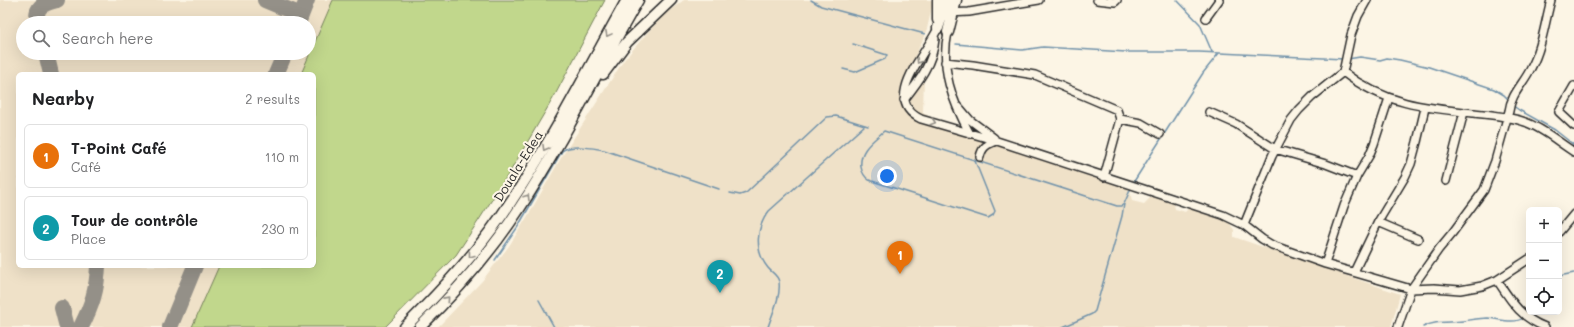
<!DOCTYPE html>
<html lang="en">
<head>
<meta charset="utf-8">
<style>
	:root { --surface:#fff; --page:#f6f6f6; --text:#202124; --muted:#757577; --line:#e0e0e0; --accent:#d1495b }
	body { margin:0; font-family:Mali,sans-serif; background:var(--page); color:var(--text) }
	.controls { position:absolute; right:12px; bottom:12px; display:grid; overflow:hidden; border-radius:6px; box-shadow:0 4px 16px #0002 }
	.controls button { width:36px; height:36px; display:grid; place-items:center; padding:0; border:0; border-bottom:1px solid var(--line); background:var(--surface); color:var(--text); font:20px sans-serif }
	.you { position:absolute; left:887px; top:176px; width:14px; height:14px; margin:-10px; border:3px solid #fff; border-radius:50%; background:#1a73e8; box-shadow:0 0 0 6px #1a73e833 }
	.badge { display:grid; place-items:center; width:26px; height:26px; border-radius:50%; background:var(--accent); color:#fff; font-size:13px; font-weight:700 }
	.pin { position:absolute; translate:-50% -33px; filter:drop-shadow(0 1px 2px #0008) }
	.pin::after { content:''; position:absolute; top:21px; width:14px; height:12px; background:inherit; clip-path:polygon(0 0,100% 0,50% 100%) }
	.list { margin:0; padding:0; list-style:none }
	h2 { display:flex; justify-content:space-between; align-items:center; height:52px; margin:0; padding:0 16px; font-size:17px }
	h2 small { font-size:13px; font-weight:400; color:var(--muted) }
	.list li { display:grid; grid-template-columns:26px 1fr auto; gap:12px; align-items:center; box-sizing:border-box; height:64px; margin:0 8px 8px; padding:0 8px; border:1px solid var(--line); border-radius:6px }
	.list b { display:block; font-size:15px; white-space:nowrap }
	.list p { margin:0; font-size:13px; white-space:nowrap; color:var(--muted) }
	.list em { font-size:13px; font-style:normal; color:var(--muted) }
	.icon { flex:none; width:22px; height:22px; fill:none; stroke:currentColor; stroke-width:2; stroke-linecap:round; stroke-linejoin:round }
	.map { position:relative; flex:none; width:1574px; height:327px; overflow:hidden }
	.search { position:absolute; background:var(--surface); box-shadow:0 4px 16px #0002; left:16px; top:16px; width:300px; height:44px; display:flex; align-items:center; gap:10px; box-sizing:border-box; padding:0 14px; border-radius:22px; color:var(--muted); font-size:15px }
	.panel { position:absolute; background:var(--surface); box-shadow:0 4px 16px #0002; left:16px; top:72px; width:300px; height:196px; border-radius:6px }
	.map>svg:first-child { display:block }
	.built { fill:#efe1c8; fill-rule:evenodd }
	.green { fill:#c1d78c; stroke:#76815c }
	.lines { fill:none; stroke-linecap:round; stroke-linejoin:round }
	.stream { stroke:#7192aa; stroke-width:1.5 }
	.taxiway { stroke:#949088; stroke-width:16 }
	.minor-casing { stroke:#2b2b2b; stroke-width:10 }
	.highway-casing { stroke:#2b2b2b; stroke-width:13 }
	.minor { stroke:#fcf5e5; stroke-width:7 }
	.highway { stroke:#fcf5e5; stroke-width:10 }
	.oneway { stroke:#949088 }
	.labels { text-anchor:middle; stroke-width:4; stroke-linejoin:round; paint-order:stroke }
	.street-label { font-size:13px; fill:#2b2b2b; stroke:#fcf5e5 }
</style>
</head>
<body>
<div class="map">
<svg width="1574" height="327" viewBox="0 0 1574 327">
	<rect width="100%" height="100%" fill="#fcf5e5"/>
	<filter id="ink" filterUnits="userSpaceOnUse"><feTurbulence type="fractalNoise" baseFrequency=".025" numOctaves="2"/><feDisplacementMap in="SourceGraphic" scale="8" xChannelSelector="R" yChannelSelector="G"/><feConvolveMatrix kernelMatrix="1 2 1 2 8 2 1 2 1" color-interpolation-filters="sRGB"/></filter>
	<g filter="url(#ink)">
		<path class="built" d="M0 0H605L555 95 511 170 477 223 456 255 385 327H0ZM23 23H309V53H23ZM18 74H314V266H18Z
			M684 0H932V7L926 33 910 67 924 77 923 113 943 124 1073 171 1127 188 1130 191 1132 201 1144 204 1150 198 1154 197 1174 204 1175 209 1179 210 1185 212 1189 208 1228 221 1234 230V237L1400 294 1391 327H438L482 281 509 246 529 214 561 158 624 60 648 32 666 13Z"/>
		<path class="green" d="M333 0H605L555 95 511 170 477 223 456 255 385 327H192L219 266H314V74H301Z"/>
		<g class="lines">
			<path class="stream" d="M811 0 821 6 925 34
				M1177 0 1200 24 1212 52
				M956 44 1022 50 1043 47 1126 52H1199L1344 59
				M1348 59 1360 57 1380 60 1387 58 1400 60 1429 67 1494 89 1504 95 1509 100
				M843 69 855 72 885 59 887 55 853 44
				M1512 105 1519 110 1555 130 1574 145
				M975 161 995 211 993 215 988 218 869 180C865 177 862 173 861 167 859 150 872 142 884 131L1117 206H1121L1124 204
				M1133 183 1203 73 1219 53
				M730 193 740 195 746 193 827 117 836 116 868 126
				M495 260 517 228 562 151C570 144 595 148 604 150L719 189
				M1559 276 1574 273
				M539 300 554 327
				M768 327C772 314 781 297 779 282 778 275 772 273 768 268 754 251 756 227 769 211L865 125
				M1063 327 1092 314 1095 311 1122 216 1124 204 1131 188
				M1423 327C1436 320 1449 323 1463 321 1471 320 1480 318 1488 318 1500 319 1514 325 1525 317"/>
			<path class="taxiway" d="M265 0 301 15
				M38 23C34 6 43 4 57 0
				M298 23 307 0
				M46 53 51 74
				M276 74 285 53
				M62 308 67 327
				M81 327C92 305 97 290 98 266
				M170 327 195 266"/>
			<g class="minor-casing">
				<path id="minor" d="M1097 0 1115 2 1117 0
					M948 13 969 12 1039 0
					M1206 18 1219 0
					M938 28C927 53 880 100 921 119L997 141 1223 215 1244 225 1262 239 1272 245 1325 264 1411 289 1434 288 1460 290 1482 286 1497 280 1529 259
					M948 32C940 69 952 101 970 134
					M945 62 973 65 1035 75 1117 110 1120 119 1104 177
					M1343 72C1384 104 1425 108 1474 113 1491 115 1509 116 1525 122 1543 128 1558 142 1574 152
					M1574 86 1559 112 1574 126
					M904 100C919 81 933 63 935 39
					M959 107 970 120 994 138
					M1209 112 1236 124 1275 149 1326 164 1357 176
					M1120 119 1141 123 1160 134
					M980 157C982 147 987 144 997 141
					M1446 181 1464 112
					M1378 222 1418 239
					M1244 225 1272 156 1291 120 1299 110 1312 97 1343 72 1351 35 1358 16 1367 0
					M1559 232 1574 214
					M1325 264 1344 206 1357 176 1369 156 1374 144 1389 98
					M1354 272 1378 222 1405 177 1411 164 1417 142 1425 108
					M1497 280C1511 301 1521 318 1545 327
					M1398 327 1411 289 1439 249 1453 232 1484 190 1495 161 1509 111C1511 94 1524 83 1531 68 1542 48 1545 22 1551 0"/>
			</g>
			<g class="highway-casing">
				<path id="highway" d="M938 0V20
					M938 28 947 0
					M948 32 956 0
					M603 74 627 42 671 0
					M405 327C444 288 482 247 512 200 555 136 589 67 627 0
					M420 327C457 291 491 252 519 209 563 142 598 69 638 0"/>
			</g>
			<use href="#minor" class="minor"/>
			<use href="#highway" class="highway"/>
		</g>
		<defs><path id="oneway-chevron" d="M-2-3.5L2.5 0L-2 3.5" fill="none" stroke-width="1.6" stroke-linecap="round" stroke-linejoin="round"/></defs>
		<g class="oneway">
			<use href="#oneway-chevron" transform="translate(608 34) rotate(118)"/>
			<use href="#oneway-chevron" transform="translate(919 61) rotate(122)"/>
			<use href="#oneway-chevron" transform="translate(933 122) rotate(17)"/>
			<use href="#oneway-chevron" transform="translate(545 148) rotate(120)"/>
			<use href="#oneway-chevron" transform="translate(527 197) rotate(-58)"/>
			<use href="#oneway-chevron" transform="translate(471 255) rotate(127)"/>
			<use href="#oneway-chevron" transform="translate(447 299) rotate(-48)"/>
		</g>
	</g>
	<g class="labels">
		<g class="street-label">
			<text transform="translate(518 166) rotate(-58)" y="5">Douala-Edea</text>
		</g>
	</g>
</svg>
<div class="controls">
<button>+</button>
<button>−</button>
<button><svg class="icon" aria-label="locate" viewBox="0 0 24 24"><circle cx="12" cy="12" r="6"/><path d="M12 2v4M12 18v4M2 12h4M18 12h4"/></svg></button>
</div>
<div class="you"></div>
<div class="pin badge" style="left:900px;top:274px;background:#e8710a">1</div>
<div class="pin badge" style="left:720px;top:293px;background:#0f9aa8">2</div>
<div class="search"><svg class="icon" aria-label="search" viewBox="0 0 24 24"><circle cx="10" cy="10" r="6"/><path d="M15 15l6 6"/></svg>Search here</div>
<section class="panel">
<h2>Nearby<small>2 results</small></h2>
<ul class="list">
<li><span class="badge" style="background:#e8710a">1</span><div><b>T-Point Café</b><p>Café</p></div><em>110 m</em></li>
<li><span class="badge" style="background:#0f9aa8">2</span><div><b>Tour de contrôle</b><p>Place</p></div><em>230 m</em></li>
</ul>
</section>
</div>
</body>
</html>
